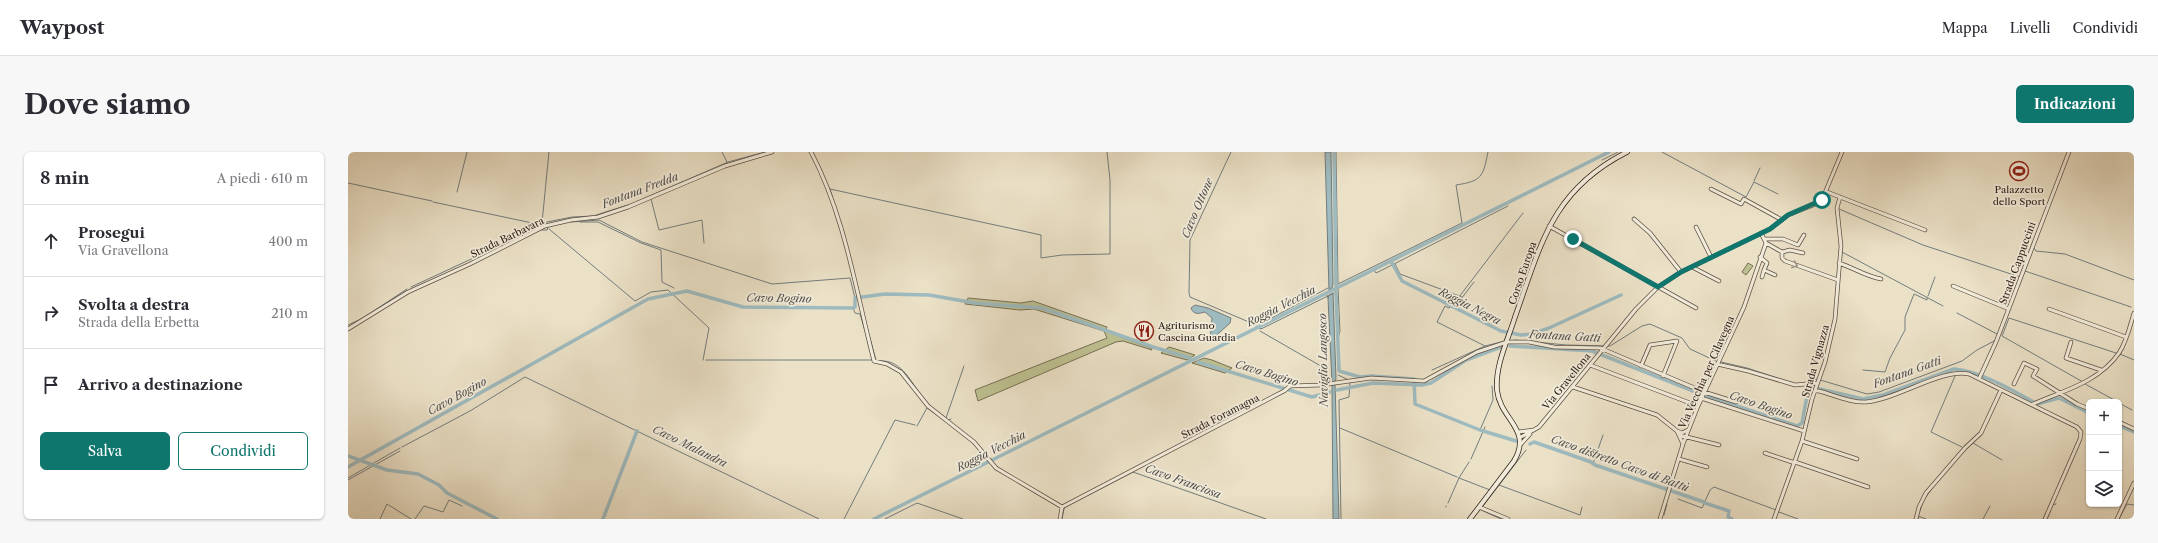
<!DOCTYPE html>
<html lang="it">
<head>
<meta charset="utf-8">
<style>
	:root { --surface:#fff; --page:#f7f7f7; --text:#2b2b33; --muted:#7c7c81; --line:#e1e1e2; --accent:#0f766e }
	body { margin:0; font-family:"Libre Caslon Text",serif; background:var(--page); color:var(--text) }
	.controls { position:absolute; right:12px; bottom:12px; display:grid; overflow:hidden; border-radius:6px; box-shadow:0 1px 3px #0004 }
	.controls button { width:36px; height:36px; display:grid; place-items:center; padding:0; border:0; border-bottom:1px solid var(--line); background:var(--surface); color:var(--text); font:20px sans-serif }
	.stop { position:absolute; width:12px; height:12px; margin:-9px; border:3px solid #0f766e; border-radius:50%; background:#fff }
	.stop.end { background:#0f766e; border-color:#fff; box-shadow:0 1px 4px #0008 }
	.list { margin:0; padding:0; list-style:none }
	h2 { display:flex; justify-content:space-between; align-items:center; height:52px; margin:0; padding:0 16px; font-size:17px }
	h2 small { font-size:13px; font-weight:400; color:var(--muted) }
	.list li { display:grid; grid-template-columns:26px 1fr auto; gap:12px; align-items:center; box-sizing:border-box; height:72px; padding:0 16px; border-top:1px solid var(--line) }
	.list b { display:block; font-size:15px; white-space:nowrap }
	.list p { margin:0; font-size:13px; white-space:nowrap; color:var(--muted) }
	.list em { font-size:13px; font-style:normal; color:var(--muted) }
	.actions { display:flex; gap:8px; padding:12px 16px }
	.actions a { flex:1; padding:9px 0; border:1px solid var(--accent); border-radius:6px; text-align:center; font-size:14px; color:var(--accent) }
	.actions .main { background:var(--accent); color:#fff }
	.icon { flex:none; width:22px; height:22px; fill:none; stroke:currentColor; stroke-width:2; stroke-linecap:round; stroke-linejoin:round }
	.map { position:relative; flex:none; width:1786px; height:367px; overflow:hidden; border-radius:6px }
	header { display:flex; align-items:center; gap:24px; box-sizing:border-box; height:56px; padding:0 20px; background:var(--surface); border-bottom:1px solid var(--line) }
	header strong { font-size:19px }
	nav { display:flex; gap:22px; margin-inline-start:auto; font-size:14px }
	.intro { display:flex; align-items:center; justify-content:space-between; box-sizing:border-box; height:96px; padding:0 24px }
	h1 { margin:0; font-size:28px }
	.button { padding:10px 18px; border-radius:6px; background:var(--accent); color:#fff; font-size:14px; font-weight:700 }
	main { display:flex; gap:24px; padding:0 24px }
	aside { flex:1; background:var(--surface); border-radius:6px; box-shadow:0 1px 3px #0004 }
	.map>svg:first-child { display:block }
	.green { fill:#bec191; stroke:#777056 }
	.water { fill:#9ebbc0; stroke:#727d7e }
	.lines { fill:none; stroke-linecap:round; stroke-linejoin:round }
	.stream { stroke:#727d7e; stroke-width:1 }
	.canal { stroke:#9ebbc0; stroke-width:3.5 }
	.street-casing { stroke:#5f5045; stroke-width:4.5 }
	.secondary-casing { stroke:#30201a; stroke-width:5.5 }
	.street { stroke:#f2ecdb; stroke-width:3 }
	.secondary { stroke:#f2ecdb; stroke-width:4 }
	.oneway { stroke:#9b9084 }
	.route { stroke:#0f766e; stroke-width:5 }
	.labels { text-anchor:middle; stroke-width:3.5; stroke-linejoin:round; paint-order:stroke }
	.poi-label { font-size:10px; fill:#30201a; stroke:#f2ecdb }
	.street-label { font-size:10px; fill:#30201a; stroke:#f2ecdb }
	.water-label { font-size:11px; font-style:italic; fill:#514e4c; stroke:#f2ecdb }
</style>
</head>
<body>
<header>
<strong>Waypost</strong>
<nav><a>Mappa</a><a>Livelli</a><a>Condividi</a></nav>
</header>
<div class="intro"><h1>Dove siamo</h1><a class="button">Indicazioni</a></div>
<main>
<aside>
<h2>8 min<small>A piedi · 610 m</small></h2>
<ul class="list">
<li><svg class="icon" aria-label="ahead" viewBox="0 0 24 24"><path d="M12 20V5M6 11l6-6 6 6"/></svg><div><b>Prosegui</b><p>Via Gravellona</p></div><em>400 m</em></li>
<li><svg class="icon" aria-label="right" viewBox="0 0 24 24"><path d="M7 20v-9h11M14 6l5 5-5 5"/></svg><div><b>Svolta a destra</b><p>Strada della Erbetta</p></div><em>210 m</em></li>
<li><svg class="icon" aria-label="arrive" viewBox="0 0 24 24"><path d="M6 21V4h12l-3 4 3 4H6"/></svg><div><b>Arrivo a destinazione</b></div></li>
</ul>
<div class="actions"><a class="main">Salva</a><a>Condividi</a></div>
</aside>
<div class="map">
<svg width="1786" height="367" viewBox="0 0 1786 367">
	<rect width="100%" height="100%" fill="#ebe1c7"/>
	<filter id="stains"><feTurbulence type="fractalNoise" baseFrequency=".005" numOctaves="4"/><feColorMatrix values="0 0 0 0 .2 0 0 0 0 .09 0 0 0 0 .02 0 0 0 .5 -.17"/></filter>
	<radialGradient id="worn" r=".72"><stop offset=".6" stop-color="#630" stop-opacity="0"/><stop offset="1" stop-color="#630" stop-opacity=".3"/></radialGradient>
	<path class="green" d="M1400 111 1405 114 1398 123 1394 120Z
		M620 146 673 151 685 149 759 175 757 179 803 196 804 198 775 189 768 190 630 249 627 238 759 186 756 179 686 157 672 158 617 152Z
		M821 195 847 203 839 208 813 201Z
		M856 206 864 208 884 216 877 221 844 211Z"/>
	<path class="water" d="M977 0H983L985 132 984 136 981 138Z
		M985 141 988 227 987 229 984 230 980 146 981 143Z
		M847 153 860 156 883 166 882 171 862 189 864 166 857 160C852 161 846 164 843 156Z
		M984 231H987L991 367H985Z"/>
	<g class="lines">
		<path class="stream" d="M374 0 379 10
			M883 0 842 88 841 141 842 145 908 173
			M988 0 990 131
			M1314 0 1398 45 1406 30 1430 42
			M1254 8 1270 0
			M1406 29 1412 16
			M0 31 84 49
			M109 40 119 0
			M303 47 311 78 354 68 356 91
			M485 47 482 37 693 83V106L714 103 762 102V28L759 0
			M85 50 189 72
			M1491 57 1575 93 1672 125
			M223 70 251 68 294 90 424 132 502 126 507 146
			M232 70H250L293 91 313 98 314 130 326 136
			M194 71 201 0
			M188 75 193 74
			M201 77 287 149 303 140 320 138 361 176 355 208
			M194 78H199L200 75
			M1686 96 1688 99 1717 102 1786 128
			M1494 100 1595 154
			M1047 112 1052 122 1114 145
			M1026 118 1028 121 1046 112 1160 54
			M1674 126 1677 119 1783 155
			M1126 130 1113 147 1101 156 1097 154 1089 170 1137 194
			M988 133 1114 71 1108 33C1134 29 1135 25 1140 0
			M63 135 162 89 194 71 224 65 245 64 283 52 380 10 417 0
			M978 141 980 146
			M1580 144 1587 125
			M1095 151 1111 145 1175 61
			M505 156 507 161 512 162 518 182
			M1609 161 1649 182
			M914 171 980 136
			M0 173 15 166 59 137
			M911 175 912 177 915 176 988 140
			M912 179 978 217
			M522 186 528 208
			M990 186 992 179 990 136
			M1167 188 1218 193 1262 194 1294 174 1302 172 1334 186 1342 197 1368 209
			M1772 202 1786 208
			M1772 203 1777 192
			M358 208H524
			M532 209C554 207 564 232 575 246 581 254 591 260 598 266L616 214
			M1373 210 1399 216 1448 232
			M1084 218 1137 194 1157 189
			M1515 218 1537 220 1542 206 1557 178V165L1566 142 1579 148V146
			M990 223 1001 228
			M1607 224 1583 280 1614 295
			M1735 230 1654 184 1661 166 1768 201
			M1457 231 1469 227 1519 242 1531 240 1614 209 1629 198 1648 188
			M1737 232 1770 250
			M1771 251 1784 258
			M601 268 603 267
			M569 274 579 256 597 269
			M992 276 1109 325
			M1132 278 1145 248 1144 234
			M1625 291 1654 308
			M54 295 122 259 177 225 471 367
			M1123 307 1137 275
			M1245 312 1255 283
			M786 319 794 315
			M0 326 52 296
			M1111 326 1142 338
			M0 328 52 299
			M1151 333 1232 363 1234 355
			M1578 345 1585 335
			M1330 347 1354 356 1362 338 1366 335 1428 358
			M1100 351 1111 326 1121 310
			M1704 353 1708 352
			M1135 354 1178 298
			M1098 355V354
			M1133 358 1153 367
			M1431 360 1450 367
			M1316 363 1319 352
			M1570 364 1574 353
			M32 367 39 352 63 367
			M67 367 76 354 95 360 101 348 114 354
			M496 367 547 268 567 273
			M537 367 569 351 615 367
			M714 367 716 357 719 354 785 320 918 367
			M993 367 991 248 1001 245 1002 231
			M1570 367V364L1578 367
			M1635 367 1642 354
			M1699 367 1702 360
			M1771 367 1779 352 1786 353"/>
		<path class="canal" d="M986 0 988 134
			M1043 109 1054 129 1153 179 1173 183 1185 182 1201 176 1273 143
			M988 140 991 219 1012 225 1023 224 1066 227 1067 252 1132 278 1168 289
			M1162 194 1244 199 1353 242 1449 274 1454 271 1459 244 1463 235 1515 247 1535 243 1606 217C1632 219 1666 239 1689 252L1711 246 1741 261
			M850 210 964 245 982 240
			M989 238 1025 231 1074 233 1083 231 1118 208 1153 195
			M1771 274 1786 280
			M1182 292 1186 290 1243 310 1247 313 1356 350
			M0 304 39 318 70 322 91 333 99 341 149 367
			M0 315 300 147 339 139 395 155 505 156 507 155V146L537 142 581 143 627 151 694 156 805 195 842 206
			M1357 351 1381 359 1380 365 1384 367
			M255 367 289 279
			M526 367 1261 0"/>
		<g class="street-casing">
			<path id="street" d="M463 0C497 64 508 140 526 209L539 212 553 220 580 254 626 290 648 316 714 355 712 367
				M1363 37 1393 52 1396 47 1434 68
				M1479 40 1577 78
				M1286 67 1302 81 1333 120
				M1201 74 1348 156
				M1348 75 1363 105
				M1416 87H1435L1450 93 1456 83
				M1418 91 1434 100V106L1437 109 1490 128
				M1434 100 1442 98 1455 101
				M1412 105 1419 111 1416 118 1427 123
				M1491 111C1506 116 1517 124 1533 127
				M1344 115 1371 129
				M1414 125 1416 118
				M1605 134 1661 157
				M1701 157 1778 185
				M0 177 60 140 122 112 197 74 223 68 250 65 280 55 377 14 424 0
				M1723 190 1718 206 1753 218
				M1369 212 1400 219 1447 233 1469 231
				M1242 213 1350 254
				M1293 214 1302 193 1329 189 1315 224
				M1631 227 1648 190 1721 0
				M1666 232 1676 211 1689 217 1685 224 1729 252 1741 257
				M1225 235 1309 263 1329 279 1335 292
				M1467 239H1471C1486 243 1503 251 1518 250 1550 247 1594 216 1621 222L1729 275 1733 280 1732 287 1697 367
				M1353 246 1456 279
				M1685 252C1715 239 1751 230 1771 201 1779 189 1782 174 1786 161
				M1771 270 1786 277
				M1329 279 1334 281 1340 278
				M1170 280 1186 278
				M1331 283 1371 293
				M1173 285 1191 275 1288 157 1310 135 1333 120 1422 77 1440 63 1468 52 1474 48 1494 0
				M1454 289 1509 307
				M1173 292 1182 282
				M1417 301 1447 311
				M1331 307 1359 315
				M1447 310 1520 335
				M714 355 936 239 942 234 973 233 1023 226 1076 229 1129 200 1159 190H1181L1206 195 1252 196 1356 240 1388 250 1391 248 1403 252
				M1131 355 1160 367
				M1312 367 1335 292 1350 254 1396 155 1418 91 1413 81
				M1426 367 1454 289 1464 247 1477 210 1487 167 1493 94 1489 56 1492 45
				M1568 367 1571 355 1578 341 1617 296 1633 281 1653 238
				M1769 367 1786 331"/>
		</g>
		<g class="secondary-casing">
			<path id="secondary" d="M1122 367 1166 309C1185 277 1152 268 1149 238 1147 213 1160 188 1167 165 1193 92 1204 38 1279 0"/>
		</g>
		<use href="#street" class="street"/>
		<use href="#secondary" class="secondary"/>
	</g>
	<defs><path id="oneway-chevron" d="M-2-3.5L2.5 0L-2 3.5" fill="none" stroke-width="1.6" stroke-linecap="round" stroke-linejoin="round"/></defs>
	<use class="oneway" href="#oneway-chevron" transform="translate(1447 113) rotate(20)"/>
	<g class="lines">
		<path class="route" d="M1225 87 1310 135 1333 120 1422 77 1440 63 1474 48"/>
	</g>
	<defs>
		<g id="stadium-ring" transform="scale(1)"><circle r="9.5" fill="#f2ecdb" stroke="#8f2418" stroke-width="1.5"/><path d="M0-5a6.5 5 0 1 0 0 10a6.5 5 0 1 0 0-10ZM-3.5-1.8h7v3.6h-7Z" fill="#8f2418"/></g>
		<g id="restaurant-ring" transform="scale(1)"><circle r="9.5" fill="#f2ecdb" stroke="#8f2418" stroke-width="1.5"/><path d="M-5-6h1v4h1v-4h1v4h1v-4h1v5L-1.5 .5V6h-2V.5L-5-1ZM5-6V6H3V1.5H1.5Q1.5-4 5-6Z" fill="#8f2418"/></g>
	</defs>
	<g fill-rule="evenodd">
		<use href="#stadium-ring" x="1671" y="19"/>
		<use href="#restaurant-ring" x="796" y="179"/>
	</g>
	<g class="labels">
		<g class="poi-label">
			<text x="1671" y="41">Palazzetto<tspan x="1671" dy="12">dello Sport</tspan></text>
			<text x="810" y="177" text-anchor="start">Agriturismo<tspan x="810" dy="12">Cascina Guardia</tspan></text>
		</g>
		<g class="street-label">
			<text transform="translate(159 85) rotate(-26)" y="4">Strada Barbavara</text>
			<text transform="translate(1669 111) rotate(-70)" y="4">Strada Cappuccini</text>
			<text transform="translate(1174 121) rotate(-71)" y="4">Corso Europa</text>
			<text transform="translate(1467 209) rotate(-74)" y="4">Strada Vignazza</text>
			<text transform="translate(1358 220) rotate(-66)" y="4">Via Vecchia per Cilavegna</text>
			<text transform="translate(1218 229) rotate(-51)" y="4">Via Gravellona</text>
			<text transform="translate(872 264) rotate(-27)" y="4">Strada Foramagna</text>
		</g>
		<g class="water-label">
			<text transform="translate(292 38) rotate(-21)" y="4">Fontana Fredda</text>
			<text transform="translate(849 56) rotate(-67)" y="4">Cavo Ottone</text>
			<text transform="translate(431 146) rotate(1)" y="4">Cavo Bogino</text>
			<text transform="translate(933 154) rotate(-27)" y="4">Roggia Vecchia</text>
			<text transform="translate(1122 154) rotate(27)" y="4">Roggia Negra</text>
			<text transform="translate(1217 184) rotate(3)" y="4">Fontana Gatti</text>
			<text transform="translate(975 208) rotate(-91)" y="4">Naviglio Langosco</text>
			<text transform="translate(1559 220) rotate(-20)" y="4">Fontana Gatti</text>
			<text transform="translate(919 221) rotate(17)" y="4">Cavo Bogino</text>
			<text transform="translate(109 244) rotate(-29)" y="4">Cavo Bogino</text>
			<text transform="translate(1413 253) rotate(19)" y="4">Cavo Bogino</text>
			<text transform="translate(342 294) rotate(26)" y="4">Cavo Malandra</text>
			<text transform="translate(643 299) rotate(-27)" y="4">Roggia Vecchia</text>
			<text transform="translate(1272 311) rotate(20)" y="4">Cavo distretto Cavo di Battù</text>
			<text transform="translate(835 329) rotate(20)" y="4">Cavo Franciosa</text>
		</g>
	</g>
	<rect width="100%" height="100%" filter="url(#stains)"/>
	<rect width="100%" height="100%" fill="url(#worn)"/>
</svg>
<div class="controls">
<button>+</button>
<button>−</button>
<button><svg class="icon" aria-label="layers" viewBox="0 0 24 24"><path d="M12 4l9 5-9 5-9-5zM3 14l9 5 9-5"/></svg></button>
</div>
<div class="stop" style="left:1474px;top:48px"></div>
<div class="stop end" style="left:1225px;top:87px"></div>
</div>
</main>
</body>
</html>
